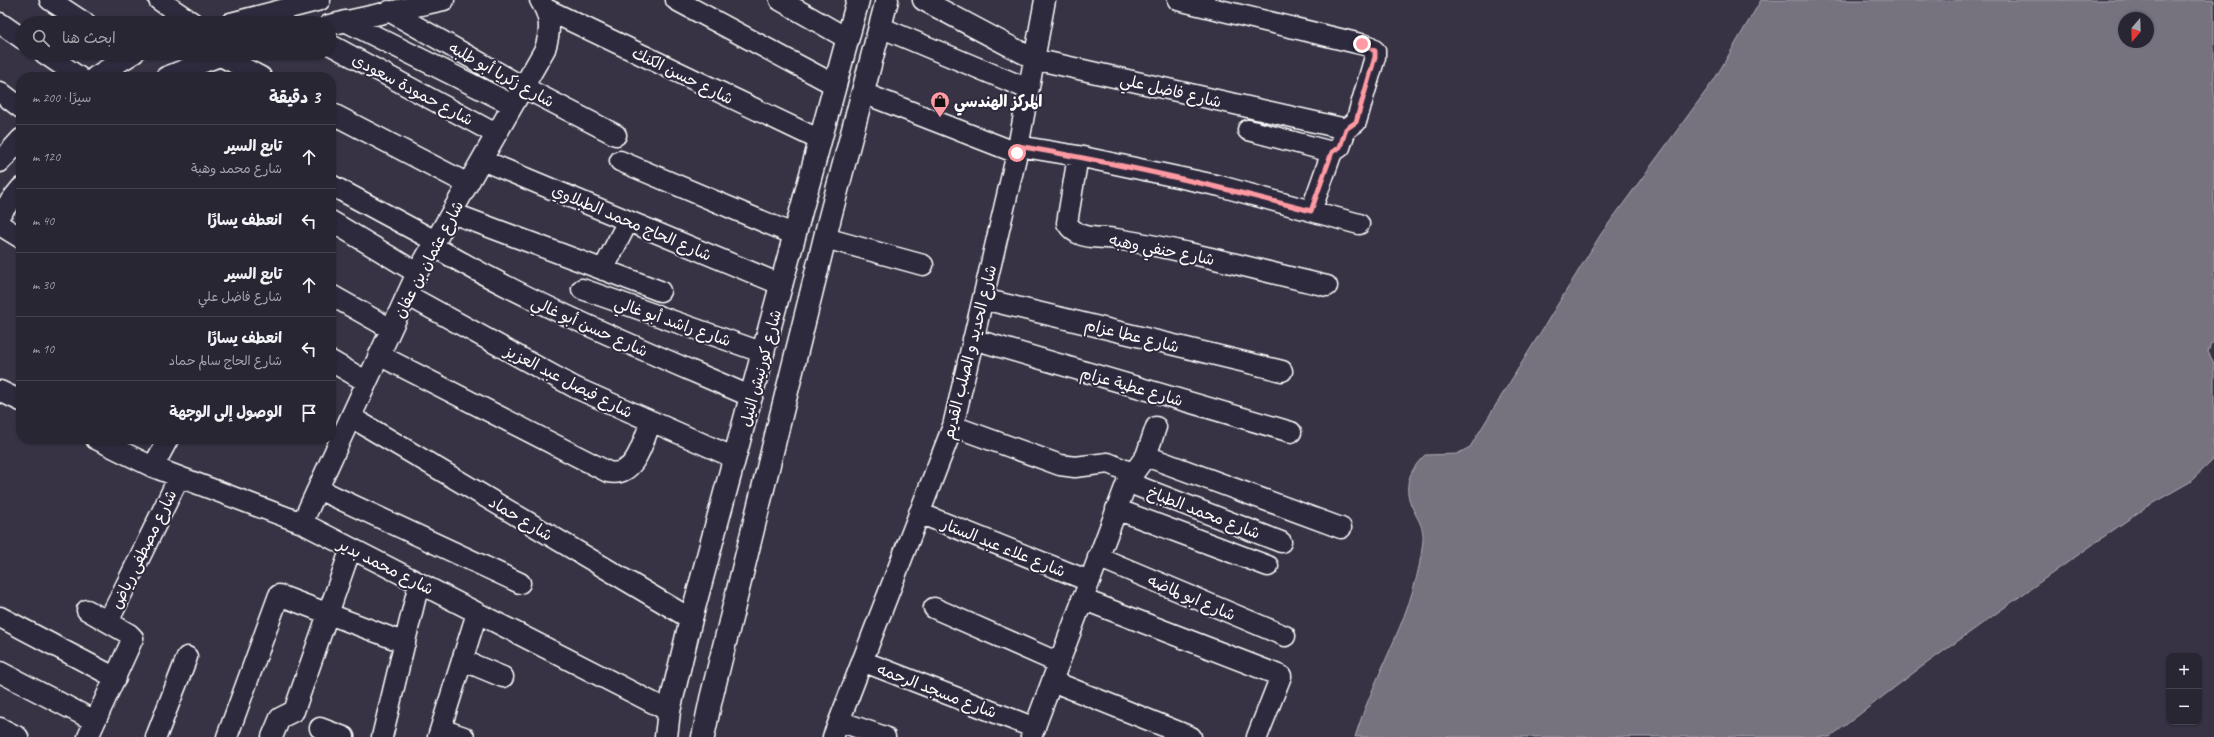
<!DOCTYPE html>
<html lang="ar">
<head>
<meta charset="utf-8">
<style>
	:root { --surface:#292634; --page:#312e3c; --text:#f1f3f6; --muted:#a5a5ac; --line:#45434f }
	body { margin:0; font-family:Caveat,"Playpen Sans Arabic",sans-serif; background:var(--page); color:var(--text); direction:rtl }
	.controls { position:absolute; right:12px; bottom:12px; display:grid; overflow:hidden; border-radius:8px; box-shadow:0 1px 3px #0004 }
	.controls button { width:36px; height:36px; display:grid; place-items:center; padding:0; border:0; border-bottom:1px solid var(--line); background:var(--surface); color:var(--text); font:20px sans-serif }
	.compass { position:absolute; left:2118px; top:12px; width:36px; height:36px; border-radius:50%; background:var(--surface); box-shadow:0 1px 3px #0004; rotate:199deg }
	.stop { position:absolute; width:12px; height:12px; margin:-9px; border:3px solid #ff9aa2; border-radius:50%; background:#fff }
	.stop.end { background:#ff9aa2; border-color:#fff; box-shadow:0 1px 4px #0008 }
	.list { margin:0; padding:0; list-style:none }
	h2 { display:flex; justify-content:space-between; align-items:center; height:52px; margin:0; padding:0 16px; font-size:17px }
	h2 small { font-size:13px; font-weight:400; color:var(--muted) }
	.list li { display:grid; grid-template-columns:26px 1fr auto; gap:12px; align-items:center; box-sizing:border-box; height:64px; padding:0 16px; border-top:1px solid var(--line) }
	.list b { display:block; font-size:15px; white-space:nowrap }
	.list p { margin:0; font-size:13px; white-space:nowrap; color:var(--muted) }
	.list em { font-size:13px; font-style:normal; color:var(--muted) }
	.icon { flex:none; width:22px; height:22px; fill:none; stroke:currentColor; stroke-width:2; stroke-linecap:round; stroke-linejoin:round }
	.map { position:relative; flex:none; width:2214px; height:737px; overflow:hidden; direction:ltr }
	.search { position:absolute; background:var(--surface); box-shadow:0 1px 3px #0004; left:16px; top:16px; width:320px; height:44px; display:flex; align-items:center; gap:10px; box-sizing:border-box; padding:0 14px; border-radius:22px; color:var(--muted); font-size:15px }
	.panel { position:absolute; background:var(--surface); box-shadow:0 1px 3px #0004; left:16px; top:72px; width:320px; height:372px; border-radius:16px; direction:rtl }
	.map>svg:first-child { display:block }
	.water { fill:#76737f; stroke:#adabb2; fill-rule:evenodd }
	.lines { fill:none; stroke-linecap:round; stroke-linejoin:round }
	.minor-casing { stroke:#fff; stroke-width:23 }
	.trunk-casing { stroke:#fff; stroke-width:25 }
	.minor { stroke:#2f2a3d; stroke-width:20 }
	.trunk { stroke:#2f2a3d; stroke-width:22 }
	.route { stroke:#ff9aa2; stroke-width:5 }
	.labels { text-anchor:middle; stroke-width:4; stroke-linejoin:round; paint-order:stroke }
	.street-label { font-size:16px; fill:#fff; stroke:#2f2a3d }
	.poi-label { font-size:16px; font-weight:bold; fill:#fff; stroke:#2f2a3d; text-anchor:start }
</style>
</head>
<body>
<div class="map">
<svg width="2214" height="737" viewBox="0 0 2214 737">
	<rect width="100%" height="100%" fill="#373345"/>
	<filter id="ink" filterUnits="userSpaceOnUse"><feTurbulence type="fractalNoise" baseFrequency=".025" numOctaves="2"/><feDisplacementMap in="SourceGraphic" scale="8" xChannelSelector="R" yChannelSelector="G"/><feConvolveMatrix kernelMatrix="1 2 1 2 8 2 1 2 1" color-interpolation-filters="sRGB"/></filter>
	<g filter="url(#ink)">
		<path class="water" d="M1761 0H2214V342L2211 344 2208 352 2214 363V456L2212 461 2190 482 2146 507 2054 572 1916 671 1830 737H1355C1375 671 1417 610 1423 540 1424 527 1418 520 1413 509 1402 488 1409 470 1425 455L1457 454 1470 447 1601 234 1714 80ZM2124 18H2148V42H2124Z"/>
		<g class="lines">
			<g class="minor-casing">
				<path id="minor" d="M50 0 85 23
					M159 0 193 23
					M676 0 835 85
					M780 0 848 39
					M923 0 1034 59 1346 129 1356 122 1375 57V51L1369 46 1178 0
					M546 9 820 140
					M389 11 523 87 616 135
					M345 21 513 105
					M0 23 23 39
					M231 23 320 0
					M329 25 444 0
					M880 27 1028 89
					M329 44 496 134
					M44 53 79 77
					M219 55 261 77
					M95 77 134 53
					M166 77 227 53
					M0 92 21 108
					M863 93 1017 153
					M331 113 468 184
					M1248 130 1332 152 1340 147 1346 129
					M1018 146 1078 156 1220 186 1359 224
					M1078 156 1067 223C1078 241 1097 236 1116 239 1187 250 1257 270 1327 286
					M482 160 782 285
					M620 161 795 235
					M0 162 21 139
					M331 185 435 241
					M1311 211 1332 152
					M452 213 660 291
					M0 214 21 188
					M331 221 417 273
					M0 225 21 238
					M825 238 923 265
					M433 246C535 306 644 350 752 397
					M603 270 628 221
					M582 289 764 353
					M331 295 391 329
					M407 295 576 388 735 458
					M983 299 1282 371
					M973 339 1291 432
					M379 355 608 472C636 478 643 441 651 421
					M331 361 367 382
					M0 391 21 401
					M351 417 691 619
					M953 426 1060 465 1075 467 1108 463 1132 473
					M96 439 153 467 302 523 669 711
					M1146 456 1341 528
					M153 467 168 439
					M1127 482 1281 542
					M318 489 520 583
					M1116 509 1268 566
					M919 513 1089 581
					M302 523 417 273 545 49C551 30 551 17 540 0
					M1098 557 1285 636
					M1082 599 1281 676 1257 737
					M934 608 1059 663
					M87 610 129 634 133 638 88 737
					M0 617 116 678
					M108 622 179 477
					M462 660 503 677
					M862 661 1035 728
					M0 672 95 721
					M1052 681 1191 737
					M839 721 885 737
					M0 728 18 737
					M320 728 344 737
					M441 729 464 737
					M156 737 187 657
					M227 737 279 595 405 643
					M272 737 280 718 294 711 351 548
					M382 737 419 583
					M438 737 477 613
					M833 737 953 426 1017 153 1045 0
					M1031 737 1127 482 1146 456 1156 427"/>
			</g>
			<g class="trunk-casing">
				<path id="trunk" d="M666 737 669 711 691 619 858 0
					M703 737 711 699 830 217 887 0"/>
			</g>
			<use href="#minor" class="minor"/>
			<use href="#trunk" class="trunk"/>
		</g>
	</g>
	<g class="lines" filter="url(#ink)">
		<path class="route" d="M1017 153 1018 146C1117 163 1214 185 1311 211L1332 152 1340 147 1346 129 1356 122 1375 57V51L1362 44"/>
	</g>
	<defs>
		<g id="shop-pin" transform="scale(1)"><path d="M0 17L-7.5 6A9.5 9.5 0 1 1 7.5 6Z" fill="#ff9aa2" stroke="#2f2a3d"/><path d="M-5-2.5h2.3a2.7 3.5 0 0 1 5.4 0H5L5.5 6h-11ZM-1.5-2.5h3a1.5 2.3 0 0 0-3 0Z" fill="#111"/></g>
	</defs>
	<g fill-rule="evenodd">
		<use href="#shop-pin" x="940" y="101"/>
	</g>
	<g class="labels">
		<g class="street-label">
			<text transform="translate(502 74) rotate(29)" y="6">شارع زكريا أبو طلبه</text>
			<text transform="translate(683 75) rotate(26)" y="6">شارع حسن الكنك</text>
			<text transform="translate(413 89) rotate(28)" y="6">شارع حمودة سعودى</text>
			<text transform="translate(1171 90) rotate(13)" y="6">شارع فاضل علي</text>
			<text transform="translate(632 222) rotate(23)" y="6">شارع الحاج محمد الطبلاوي</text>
			<text transform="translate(1162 249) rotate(11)" y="6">شارع حنفي وهبه</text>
			<text transform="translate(428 259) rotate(-62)" y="6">شارع عثمان بن عفان</text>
			<text transform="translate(673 321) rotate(19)" y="6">شارع راشد أبو غالي</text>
			<text transform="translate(590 326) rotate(24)" y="6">شارع حسن أبو غالي</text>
			<text transform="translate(1132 335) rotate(14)" y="6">شارع عطا عزام</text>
			<text transform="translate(969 352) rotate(-76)" y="6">شارع الحديد و الصلب القديم</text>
			<text transform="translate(760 368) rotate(-75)" y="6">شارع كورنيش النيل</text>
			<text transform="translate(569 381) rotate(27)" y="6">شارع فيصل عبد العزيز</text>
			<text transform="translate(1132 386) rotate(16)" y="6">شارع عطية عزام</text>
			<text transform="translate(1204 512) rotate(21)" y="6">شارع محمد الطباخ</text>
			<text transform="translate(521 518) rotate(31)" y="6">شارع حماد</text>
			<text transform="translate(1004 547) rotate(22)" y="6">شارع علاء عبد الستار</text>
			<text transform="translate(143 549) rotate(-64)" y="6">شارع مصطفى رياض</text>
			<text transform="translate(386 566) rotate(27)" y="6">شارع محمد بدير</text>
			<text transform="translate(1192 597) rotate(23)" y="6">شارع ابو لماضه</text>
			<text transform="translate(937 690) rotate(21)" y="6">شارع مسجد الرحمه</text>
		</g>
		<g class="poi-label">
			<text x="954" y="107">المركز الهندسي</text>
		</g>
	</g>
</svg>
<div class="controls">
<button>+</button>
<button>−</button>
</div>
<svg class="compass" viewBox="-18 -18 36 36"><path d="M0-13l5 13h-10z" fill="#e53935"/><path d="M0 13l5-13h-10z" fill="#a5a5ac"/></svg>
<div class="stop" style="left:1017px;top:153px"></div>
<div class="stop end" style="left:1362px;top:44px"></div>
<div class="search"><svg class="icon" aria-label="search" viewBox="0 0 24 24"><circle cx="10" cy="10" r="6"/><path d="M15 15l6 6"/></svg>ابحث هنا</div>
<section class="panel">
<h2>3 دقيقة<small>سيرًا · 200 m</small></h2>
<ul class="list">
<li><svg class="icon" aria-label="ahead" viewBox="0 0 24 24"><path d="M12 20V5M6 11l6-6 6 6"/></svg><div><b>تابع السير</b><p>شارع محمد وهبة</p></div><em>120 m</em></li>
<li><svg class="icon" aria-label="left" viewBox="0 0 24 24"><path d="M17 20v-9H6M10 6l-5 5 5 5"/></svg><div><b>انعطف يسارًا</b></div><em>40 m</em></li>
<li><svg class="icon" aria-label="ahead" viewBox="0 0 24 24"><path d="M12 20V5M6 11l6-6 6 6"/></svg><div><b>تابع السير</b><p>شارع فاضل علي</p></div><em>30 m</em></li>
<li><svg class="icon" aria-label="left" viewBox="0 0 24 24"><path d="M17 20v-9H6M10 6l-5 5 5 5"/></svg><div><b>انعطف يسارًا</b><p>شارع الحاج سالم حماد</p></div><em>10 m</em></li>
<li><svg class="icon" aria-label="arrive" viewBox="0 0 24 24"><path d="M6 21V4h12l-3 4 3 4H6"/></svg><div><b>الوصول إلى الوجهة</b></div></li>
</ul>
</section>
</div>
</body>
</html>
